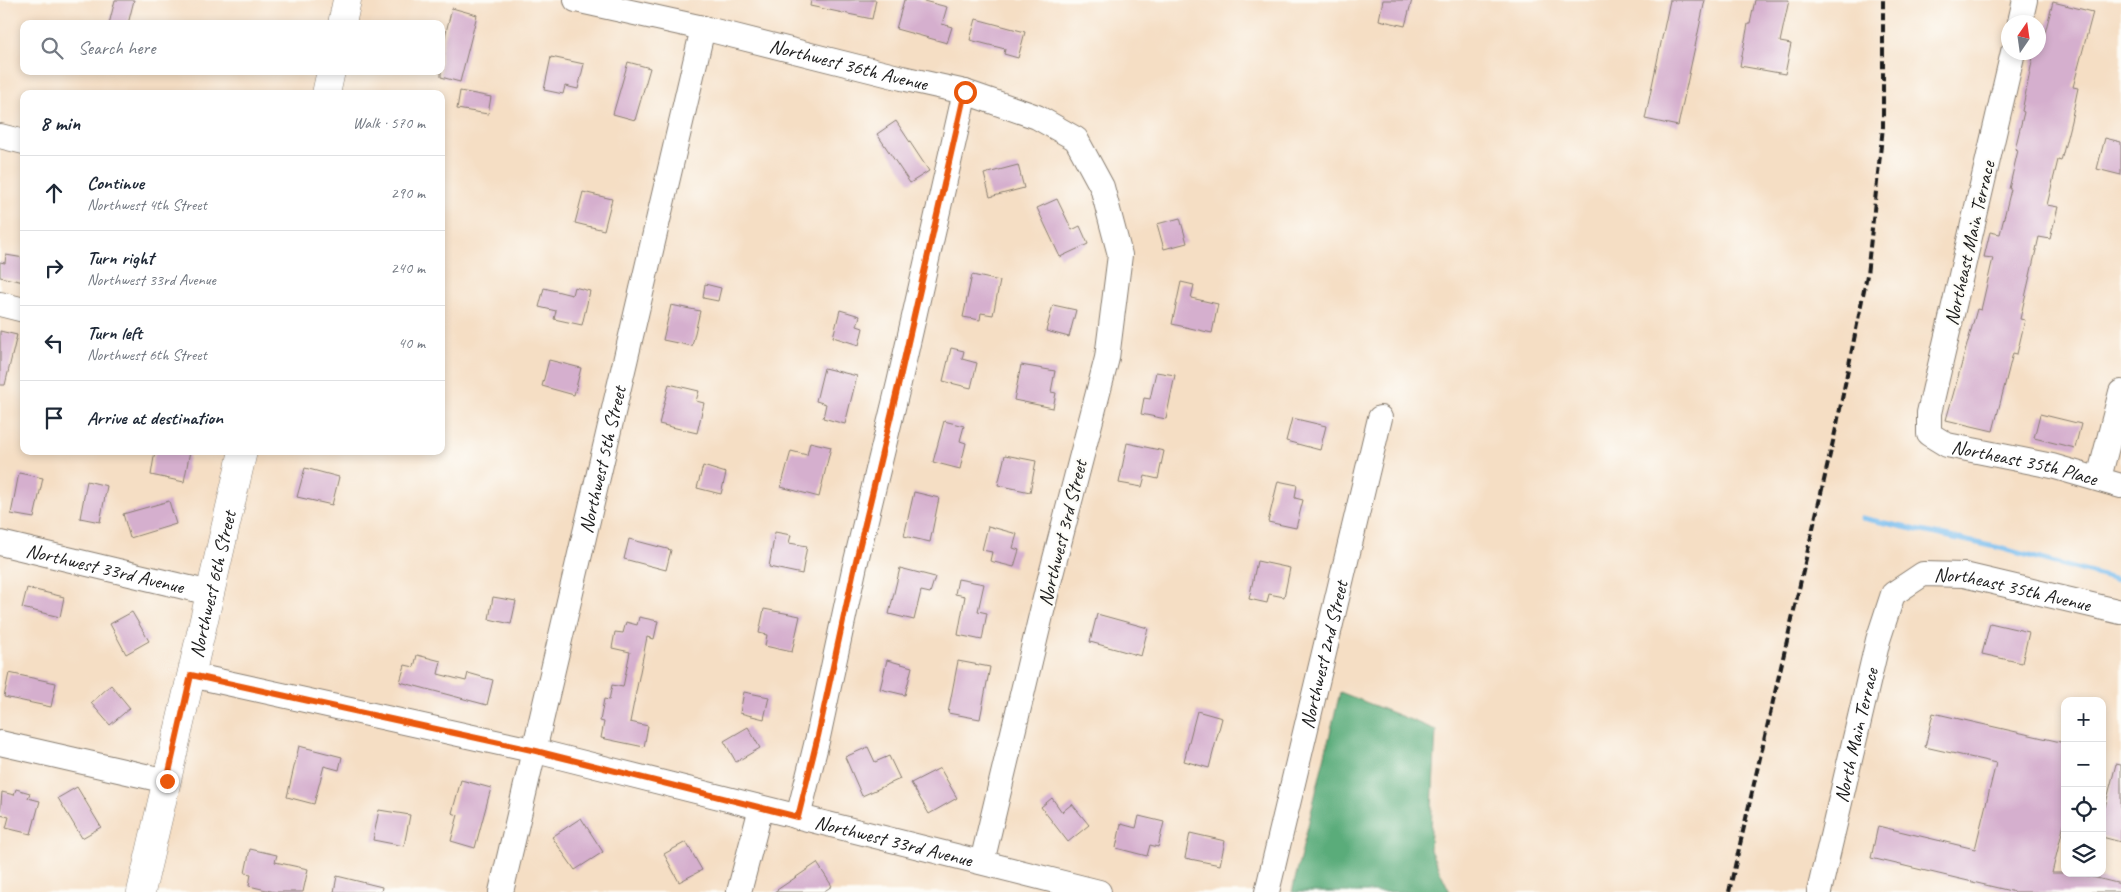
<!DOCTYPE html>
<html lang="en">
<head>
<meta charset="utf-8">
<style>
	:root { --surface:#fff; --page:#f6f6f7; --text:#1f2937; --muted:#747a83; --line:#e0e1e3 }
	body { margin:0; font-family:Caveat,sans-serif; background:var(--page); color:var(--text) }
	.controls { position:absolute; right:15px; bottom:15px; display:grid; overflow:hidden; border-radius:10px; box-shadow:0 2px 8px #0003 }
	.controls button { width:45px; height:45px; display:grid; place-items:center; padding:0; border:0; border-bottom:1px solid var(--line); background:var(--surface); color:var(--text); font:25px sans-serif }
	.compass { position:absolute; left:2001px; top:15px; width:45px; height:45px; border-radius:50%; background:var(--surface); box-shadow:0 2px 8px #0003; rotate:13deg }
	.stop { position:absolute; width:15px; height:15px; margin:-11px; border:4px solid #ea580c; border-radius:50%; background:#fff }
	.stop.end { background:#ea580c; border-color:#fff; box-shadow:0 1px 5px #0008 }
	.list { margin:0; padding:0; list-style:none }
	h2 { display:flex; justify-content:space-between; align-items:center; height:65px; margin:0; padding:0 20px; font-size:21px }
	h2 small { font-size:16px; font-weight:400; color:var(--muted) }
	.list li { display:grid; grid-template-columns:32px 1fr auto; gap:15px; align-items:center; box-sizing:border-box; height:75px; padding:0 20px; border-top:1px solid var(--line) }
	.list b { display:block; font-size:19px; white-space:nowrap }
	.list p { margin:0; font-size:16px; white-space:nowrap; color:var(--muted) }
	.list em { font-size:16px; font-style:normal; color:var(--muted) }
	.icon { flex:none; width:28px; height:28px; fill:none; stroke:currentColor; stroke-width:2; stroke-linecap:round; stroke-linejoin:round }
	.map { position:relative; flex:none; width:2121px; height:892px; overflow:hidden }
	.search { position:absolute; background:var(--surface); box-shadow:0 2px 8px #0003; left:20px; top:20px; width:425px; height:55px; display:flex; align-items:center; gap:12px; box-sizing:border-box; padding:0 18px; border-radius:10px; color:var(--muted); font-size:19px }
	.panel { position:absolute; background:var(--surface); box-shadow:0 2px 8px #0003; left:20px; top:90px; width:425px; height:365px; border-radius:10px }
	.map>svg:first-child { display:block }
	.forest { fill:#5aac7a; stroke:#3b644b }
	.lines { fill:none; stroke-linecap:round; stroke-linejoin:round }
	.stream { stroke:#77bcee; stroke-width:5 }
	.building { fill:#d5afce }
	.minor-casing { stroke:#887d70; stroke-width:26 }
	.major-casing { stroke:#887d70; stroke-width:29 }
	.minor { stroke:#fff; stroke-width:24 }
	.major { stroke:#fff; stroke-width:28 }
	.rail { stroke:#1c1c1c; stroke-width:4; stroke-dasharray:8 4; stroke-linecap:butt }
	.route { stroke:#ea580c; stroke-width:6 }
	.labels { text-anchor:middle; stroke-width:4.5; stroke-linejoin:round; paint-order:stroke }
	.street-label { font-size:20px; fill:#1c1c1c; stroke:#fdfcf7 }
</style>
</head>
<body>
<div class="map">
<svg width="2121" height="892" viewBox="0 0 2121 892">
	<rect width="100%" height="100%" fill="#fdfcf7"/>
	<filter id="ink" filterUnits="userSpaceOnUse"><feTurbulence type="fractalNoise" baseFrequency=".02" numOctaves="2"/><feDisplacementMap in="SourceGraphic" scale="10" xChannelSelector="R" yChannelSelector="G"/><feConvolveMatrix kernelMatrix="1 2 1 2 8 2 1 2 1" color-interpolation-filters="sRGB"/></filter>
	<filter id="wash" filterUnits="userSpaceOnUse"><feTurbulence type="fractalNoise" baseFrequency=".0096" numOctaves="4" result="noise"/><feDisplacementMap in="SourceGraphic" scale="20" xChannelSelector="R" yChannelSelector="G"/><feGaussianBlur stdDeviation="1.12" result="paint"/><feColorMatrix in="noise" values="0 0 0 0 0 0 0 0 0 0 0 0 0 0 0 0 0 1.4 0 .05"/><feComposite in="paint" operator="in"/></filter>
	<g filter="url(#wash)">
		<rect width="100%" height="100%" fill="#f5dec4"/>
		<path class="forest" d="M1340 692 1436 730 1430 850 1450 892H1292Z"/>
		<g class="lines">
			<path class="stream" d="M1862 518 2000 548 2121 581"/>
		</g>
		<g id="blocks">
			<path class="building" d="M115 0H134L128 24H109Z
				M811 0H876L872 19 810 6Z
				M904 0H920L947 7 942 24 952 27 947 43 896 29Z
				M1383 0H1412L1405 26 1379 20Z
				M1670 0H1705L1678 126 1645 119Z
				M1755 0H1789L1780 42 1791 44 1785 74 1740 66 1748 24H1750Z
				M2053 2 2093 12 2073 87 2078 88 2071 121 2061 161 2058 160 2047 205 2058 207 2050 239 2039 237 2020 319 2025 320 2017 354 2013 353 1993 431 1946 420 1977 309 1981 310 1993 258 1984 257 1990 232 2000 234 2011 189H2009L2018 150 2015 149 2024 112 2022 111 2034 52H2038V47L2041 48Z
				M452 8 477 15 460 82 441 77V52Z
				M976 19 1025 32 1018 58 1004 54 1005 49 970 40Z
				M551 57 584 64 578 89 565 86 563 94 544 90Z
				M628 62 650 68 635 120 613 114Z
				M460 91 491 97 488 114 457 109Z
				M896 121 929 171 910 183 877 134Z
				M2105 138 2121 142V175L2097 169Z
				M1018 165 1024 188 990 197 984 174Z
				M583 192 612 199 604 230 575 223Z
				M1057 199 1072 230 1080 226 1088 244 1060 257 1037 208Z
				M1180 218 1187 243 1164 249 1157 224Z
				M6 255 24 258V282L0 277V262L5 263Z
				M972 275 1000 281 993 315 981 313 980 320 963 317Z
				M1181 282 1194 285 1191 298 1218 304 1212 333 1172 324Z
				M705 284 721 288 718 301 703 298Z
				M574 287 590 291 582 325 554 319 556 311 539 307 544 288 572 295Z
				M671 305 700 311 692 346 663 340Z
				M1053 305 1076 310 1069 337 1046 331Z
				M840 310 860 316 857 326 863 328 859 345 833 337Z
				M0 331 17 335 5 385H0Z
				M951 348 964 351 962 359 977 363 971 388 943 381Z
				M549 360 581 368 574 395 542 386Z
				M1021 365 1055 371 1051 392 1056 393 1053 408 1014 400Z
				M824 368 857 376 845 424 823 418 826 404 816 401Z
				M1156 372 1175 375 1166 419 1141 414 1144 398 1150 399Z
				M669 384 699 391 696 401 704 403 697 433 659 424Z
				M2040 414 2081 424 2075 448 2034 438Z
				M1292 418 1326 426 1320 450 1286 441Z
				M944 421 964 426 960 441 966 443 960 469 933 462Z
				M810 442 831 447 819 497 781 487 791 451 807 455Z
				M1127 443 1164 451 1158 479 1145 476 1142 487 1119 483Z
				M155 451H190L184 482 151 475Z
				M1005 455 1036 461 1030 492 998 485Z
				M703 466 726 473 721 494 697 488Z
				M305 468 339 477 332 505 297 497Z
				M19 473 43 478 34 518 11 514Z
				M87 481 107 486 100 522 80 518Z
				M1278 481 1297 485 1295 498 1303 500 1296 528 1268 522Z
				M914 492 939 498 930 542 904 536Z
				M169 501 176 524 130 538 123 514Z
				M988 526 1017 534 1013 548 1019 550 1014 567 990 561 992 552 982 550Z
				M775 532 791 535 789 543 807 546 802 574 769 567Z
				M629 539 671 550 666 570 624 559Z
				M1257 561 1290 568 1284 597 1269 594 1267 603 1249 599Z
				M900 568 935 577 930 593 921 591 914 620 889 614Z
				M958 579 984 584 978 611 987 613 982 640 958 635 965 596 955 594Z
				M27 588 64 597 60 617 22 608Z
				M493 597 516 601 511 624 489 619Z
				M764 609 800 616 792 652 765 646 767 635 759 633Z
				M132 612 149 641 126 654 110 624Z
				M1097 614 1148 628 1141 656 1090 642Z
				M639 617 658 621 654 639 647 637 630 722 648 726 644 747 601 738 604 722 600 721 604 699 609 700 612 685 623 687 630 652 612 648 615 632 623 633 626 622 637 625Z
				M1990 623 2029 632 2022 663 1982 654Z
				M417 655 441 661 438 674 466 681 468 673 493 680 487 705 400 682 405 665 414 667Z
				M887 660 912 667 905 695 880 689Z
				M958 661 990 667 980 719 948 713Z
				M9 673 56 683 51 707 4 697Z
				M111 685 130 708 110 725 91 703Z
				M744 692 769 697 764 719 740 713Z
				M1197 711 1222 718 1209 768 1184 761Z
				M1933 713 2065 743V820L2052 873H2076L2121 884V892H2015L1871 858 1878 826 1975 849 1996 763 1925 747Z
				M748 727 760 748 736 762 724 741Z
				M299 746 342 757 339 770 324 766 314 804 287 797Z
				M868 747 875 762 889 756 900 779 862 796 845 757Z
				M2116 764 2121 765V842L2102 837V806L2105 807Z
				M940 768 957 798 929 814 911 783Z
				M461 780 491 788 475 848 451 841 458 815 452 813Z
				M77 787 101 827 82 838 58 798Z
				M16 789 30 793 28 798 40 801 31 834 6 828 9 817 0 815 2 792 14 795Z
				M1052 798 1062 812 1072 804 1089 825 1068 842 1041 807Z
				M379 810 410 815 404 846 373 840Z
				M1139 816 1164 822 1158 847 1150 845 1147 856 1116 848 1121 824 1136 828Z
				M581 818 603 852 575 870 552 837Z
				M1190 833 1225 841 1220 865 1185 858Z
				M686 842 702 870 679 882 664 854Z
				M250 849 277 855 275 862 308 869 303 892H275L249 886 251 874 245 873Z
				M817 863 832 886 823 892H774Z
				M337 876 382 887 381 892H334Z"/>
		</g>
	</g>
	<g filter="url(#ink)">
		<use href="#blocks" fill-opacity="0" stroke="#887d70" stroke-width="1"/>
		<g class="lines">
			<g class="minor-casing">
				<g id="minor">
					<path id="s1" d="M576 0 703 28 902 78 965 92 1037 117 1076 139 1102 187 1120 255 1107 358 1048 586 982 862"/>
					<path d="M2020 22 2025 0"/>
					<path id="s2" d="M2013 52 1929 413V434L1947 445 2052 466 2121 486"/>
					<path d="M0 136 24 142"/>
					<path d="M0 304 24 310"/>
					<path d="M2099 478 2121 392"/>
					<path id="s3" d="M0 543 210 593"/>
					<path id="s4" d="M191 675 536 751 1099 892"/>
					<path d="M0 743 167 781"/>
					<path d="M798 817 818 737 855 565 899 383 965 92"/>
					<path id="s5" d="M501 892 703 28"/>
					<path d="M739 892 761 808"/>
					<path id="s6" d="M1267 892 1380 418"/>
					<path id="s7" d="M1819 892 1878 640 1893 594 1923 574 1964 575 2121 612"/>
				</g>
			</g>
			<g class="major-casing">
				<g id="major">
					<path d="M342 24 347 0"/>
					<path d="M326 94 331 71"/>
					<path id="s8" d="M141 892 243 451"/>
				</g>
			</g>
			<use href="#minor" class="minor"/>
			<use href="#major" class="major"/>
			<path class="rail" d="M1729 892 1837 424 1867 275 1883 127V0"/>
		</g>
	</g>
	<g class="lines" filter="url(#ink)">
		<path class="route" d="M167 781 191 675 536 751 798 817 818 736 855 565 899 382 965 92"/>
	</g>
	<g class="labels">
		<g class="street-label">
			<text dy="7" stroke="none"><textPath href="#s1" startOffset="280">Northwest 36th Avenue</textPath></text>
			<text transform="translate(1969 243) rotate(-77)" y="7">Northeast Main Terrace</text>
			<text dy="7" stroke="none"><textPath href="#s5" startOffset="444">Northwest 5th Street</textPath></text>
			<text dy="7" stroke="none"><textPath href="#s2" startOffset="492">Northeast 35th Place</textPath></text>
			<text transform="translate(1062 533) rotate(-76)" y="7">Northwest 3rd Street</text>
			<text dy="7" stroke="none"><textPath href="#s3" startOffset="108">Northwest 33rd Avenue</textPath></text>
			<text dy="7" stroke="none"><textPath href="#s8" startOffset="316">Northwest 6th Street</textPath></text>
			<text dy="7" stroke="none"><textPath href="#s7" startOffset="434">Northeast 35th Avenue</textPath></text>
			<text dy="7" stroke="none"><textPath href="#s6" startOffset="244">Northwest 2nd Street</textPath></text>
			<text dy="7" stroke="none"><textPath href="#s7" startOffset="161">North Main Terrace</textPath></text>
			<text dy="7" stroke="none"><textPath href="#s4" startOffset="722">Northwest 33rd Avenue</textPath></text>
		</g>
	</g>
</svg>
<div class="controls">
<button>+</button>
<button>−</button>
<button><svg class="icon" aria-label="locate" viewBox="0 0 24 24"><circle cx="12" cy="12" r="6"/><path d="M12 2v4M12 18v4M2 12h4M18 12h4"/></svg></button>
<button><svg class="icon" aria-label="layers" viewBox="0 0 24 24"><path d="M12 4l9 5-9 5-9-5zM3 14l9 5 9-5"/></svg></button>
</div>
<svg class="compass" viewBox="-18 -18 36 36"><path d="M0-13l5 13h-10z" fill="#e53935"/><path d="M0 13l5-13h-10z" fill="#747a83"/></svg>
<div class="stop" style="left:965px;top:92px"></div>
<div class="stop end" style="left:167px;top:781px"></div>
<div class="search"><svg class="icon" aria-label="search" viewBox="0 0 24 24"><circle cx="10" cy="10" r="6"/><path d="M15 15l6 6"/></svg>Search here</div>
<section class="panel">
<h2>8 min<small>Walk · 570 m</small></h2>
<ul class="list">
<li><svg class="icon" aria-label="ahead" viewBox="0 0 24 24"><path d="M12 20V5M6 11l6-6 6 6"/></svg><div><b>Continue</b><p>Northwest 4th Street</p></div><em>290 m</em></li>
<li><svg class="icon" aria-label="right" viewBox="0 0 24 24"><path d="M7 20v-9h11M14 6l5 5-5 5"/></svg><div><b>Turn right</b><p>Northwest 33rd Avenue</p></div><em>240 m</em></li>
<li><svg class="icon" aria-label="left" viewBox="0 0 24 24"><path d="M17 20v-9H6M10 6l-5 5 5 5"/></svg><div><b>Turn left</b><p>Northwest 6th Street</p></div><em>40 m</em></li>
<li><svg class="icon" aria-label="arrive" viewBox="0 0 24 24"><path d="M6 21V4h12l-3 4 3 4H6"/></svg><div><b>Arrive at destination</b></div></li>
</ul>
</section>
</div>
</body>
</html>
